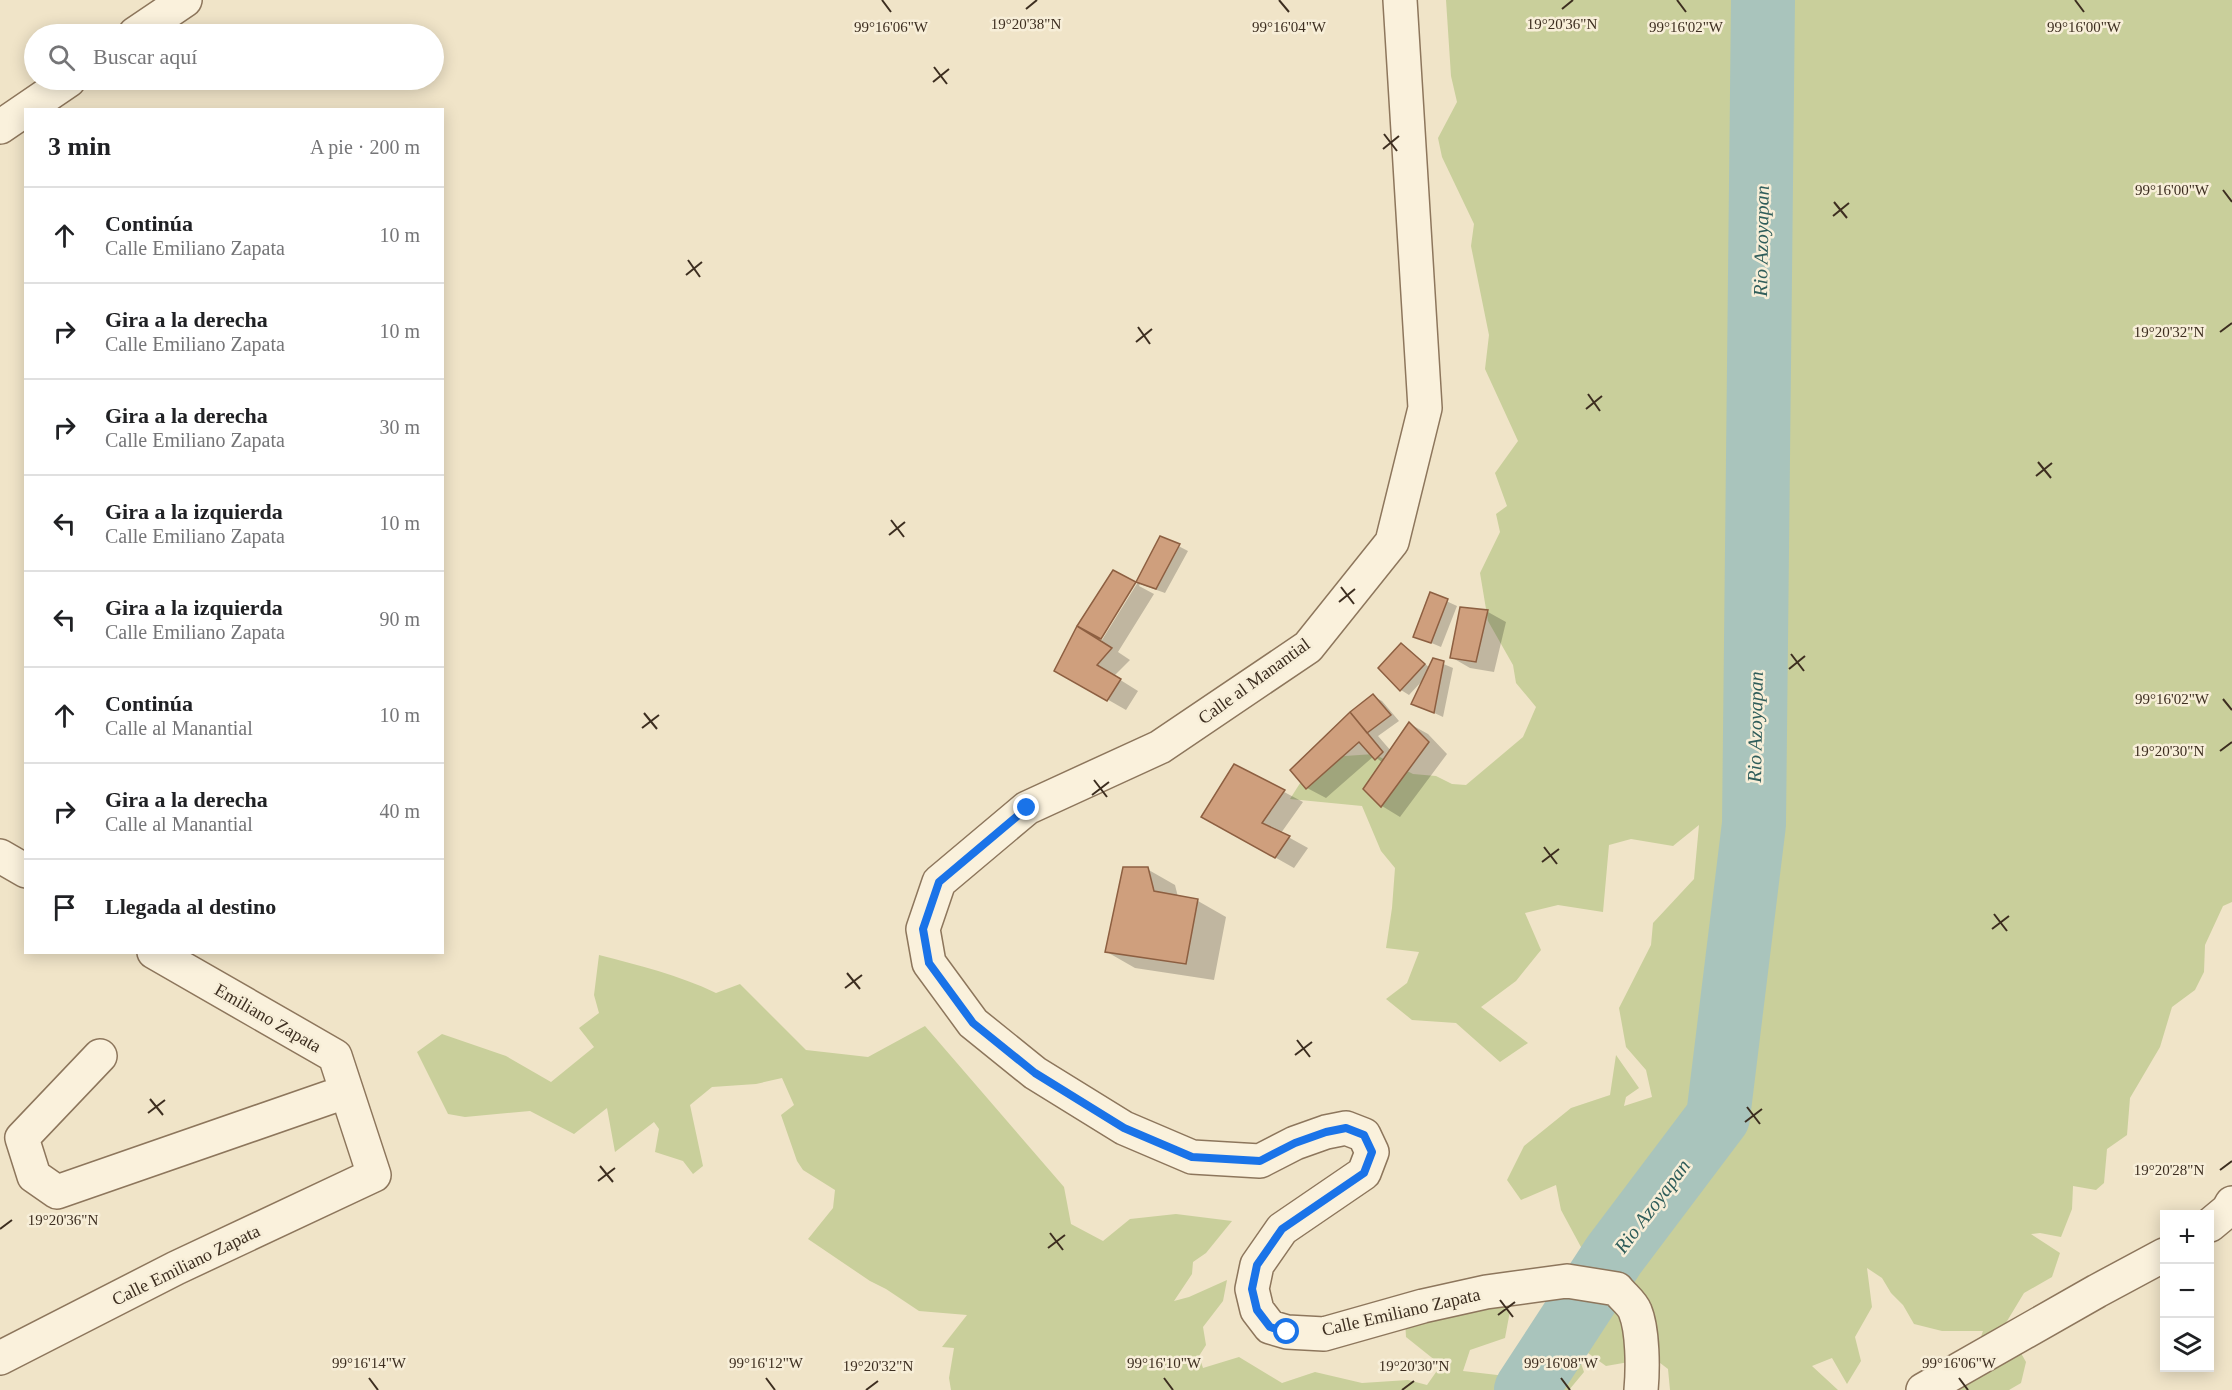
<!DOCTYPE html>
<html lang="es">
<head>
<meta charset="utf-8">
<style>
	:root { --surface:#fff; --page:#f6f6f6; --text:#202124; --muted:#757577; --line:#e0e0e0 }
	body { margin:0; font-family:"Times New Roman",serif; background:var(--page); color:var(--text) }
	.controls { position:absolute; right:18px; bottom:18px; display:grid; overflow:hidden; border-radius:0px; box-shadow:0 3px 15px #0003 }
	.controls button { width:54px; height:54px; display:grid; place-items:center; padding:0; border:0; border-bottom:2px solid var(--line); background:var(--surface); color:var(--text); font:30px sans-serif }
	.stop { position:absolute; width:18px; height:18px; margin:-14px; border:4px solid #1a73e8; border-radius:50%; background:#fff }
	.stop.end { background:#1a73e8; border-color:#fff; box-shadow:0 2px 6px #0008 }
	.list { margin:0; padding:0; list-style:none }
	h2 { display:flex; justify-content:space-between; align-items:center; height:78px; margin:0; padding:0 24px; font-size:26px }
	h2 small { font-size:20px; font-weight:400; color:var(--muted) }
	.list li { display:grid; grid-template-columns:39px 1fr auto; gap:18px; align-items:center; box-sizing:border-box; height:96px; padding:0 24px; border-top:2px solid var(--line) }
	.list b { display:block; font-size:22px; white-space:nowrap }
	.list p { margin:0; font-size:20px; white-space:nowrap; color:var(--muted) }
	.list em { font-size:20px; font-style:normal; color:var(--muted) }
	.icon { flex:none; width:33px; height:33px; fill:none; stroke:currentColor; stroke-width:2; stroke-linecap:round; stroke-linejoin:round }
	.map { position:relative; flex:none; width:2232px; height:1390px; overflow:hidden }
	.search { position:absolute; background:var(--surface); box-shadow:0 3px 15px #0003; left:24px; top:24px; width:420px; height:66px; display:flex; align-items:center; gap:15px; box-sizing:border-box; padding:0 21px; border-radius:33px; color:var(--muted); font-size:22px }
	.panel { position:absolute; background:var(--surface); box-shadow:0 3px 15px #0003; left:24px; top:108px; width:420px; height:846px; border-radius:0px }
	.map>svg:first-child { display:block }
	.green { fill:#c9cf9b }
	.shadow { fill:#0003 }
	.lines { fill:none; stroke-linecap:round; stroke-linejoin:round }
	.river { stroke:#a9c4bc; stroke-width:64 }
	.building { fill:#cf9f7d; stroke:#8d5f41; stroke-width:1.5 }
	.minor-casing { stroke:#8d765c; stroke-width:36 }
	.minor { stroke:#faf1dc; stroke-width:33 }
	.route { stroke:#1a73e8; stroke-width:8 }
	.ticks { fill:none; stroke:#3d2e20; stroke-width:2 }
	.labels { text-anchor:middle; stroke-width:5; stroke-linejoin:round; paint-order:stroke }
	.street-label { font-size:18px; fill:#3d2e20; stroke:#f7eed8 }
	.water-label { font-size:20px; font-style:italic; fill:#2f5d5a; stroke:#f7eed8 }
	.ticks-label { font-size:15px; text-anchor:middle; fill:#3d2e20; stroke:#f7eed8; stroke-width:5; stroke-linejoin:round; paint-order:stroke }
</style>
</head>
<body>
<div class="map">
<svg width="2232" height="1390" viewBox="0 0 2232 1390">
	<rect width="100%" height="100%" fill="#f0e4c8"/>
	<path class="green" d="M1446 0H2232V902L2223 906 2205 945 2204 972 2195 990 2172 1007 2160 1047 2130 1098 2127 1135 2107 1149 2104 1183 2096 1190 2073 1186 2072 1209 2061 1237 2040 1233 2031 1234 2060 1253 2052 1277 2024 1293 2001 1331 2018 1348 2026 1362 2021 1383 2009 1390H1960L1955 1370 1973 1359 1983 1331H1942L1914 1324 1903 1305 1891 1293 1882 1278 1867 1268 1872 1307 1855 1337 1861 1361 1847 1384 1832 1358 1812 1366 1838 1390H1670L1668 1369 1647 1353 1629 1362 1606 1366 1574 1343 1584 1372 1569 1390H951L949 1378 954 1348 942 1347 967 1315 919 1311 886 1289 870 1281 808 1239 833 1208 835 1190 803 1170 797 1161 781 1115 794 1105 782 1078 756 1084 712 1087 690 1105 703 1166 693 1174 683 1161 655 1152 659 1129 654 1122 615 1152 607 1108 574 1134 530 1111 465 1117 448 1114 417 1052 442 1034 506 1056 551 1082 594 1047 579 1028 599 1013 594 995 599 955C638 965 679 975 716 993L740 984 806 1050 868 1057 925 1026 1064 1187 1071 1224 1103 1241 1130 1219 1176 1214 1232 1221 1206 1253 1193 1262 1192 1274 1174 1301 1189 1297 1227 1280 1223 1301 1203 1327 1206 1345 1199 1356 1203 1368 1239 1357 1282 1383 1315 1372 1362 1383 1408 1380 1427 1385 1441 1365 1406 1337 1404 1303 1444 1284 1459 1295 1477 1285 1510 1311 1505 1338 1470 1350 1463 1371 1523 1378 1554 1379 1539 1338 1552 1329 1586 1289 1588 1260 1561 1210 1556 1185 1521 1200 1507 1180 1524 1146 1571 1108 1610 1095 1616 1055 1639 1088 1626 1097 1624 1106 1652 1097 1646 1070 1626 1047 1619 1008 1651 945 1653 923 1694 879 1699 825 1673 846 1631 839 1609 845 1603 912 1558 905 1525 913 1541 950 1516 981 1481 1007 1528 1043 1500 1062 1456 1023 1412 1020 1386 999 1407 983 1419 952 1386 948 1392 908 1395 868 1381 851 1362 806 1290 799 1316 758 1374 754 1413 774 1436 776 1452 784 1466 785 1523 737 1536 707 1516 683 1513 665 1488 621 1480 573 1500 532 1496 514 1507 506 1495 473 1518 441 1485 369 1489 335 1471 246 1474 224 1442 157 1438 138 1457 102 1451 76Z"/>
	<path class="shadow" d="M1161 537 1188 551 1165 593 1140 584 1139 586 1154 594 1118 652 1130 660 1114 676 1138 691 1126 710 1056 670 1078 627 1114 572 1134 583 1095 646 1097 648 1138 582Z
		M1431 594 1457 606 1441 647 1415 636Z
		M1461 608 1488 612 1506 622 1494 672 1470 668 1451 657Z
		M1402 645 1430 668 1434 660 1453 668 1443 717 1413 703 1423 680 1409 695 1401 690Z
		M1373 696 1382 701 1399 721 1378 736 1391 751 1410 724 1428 734 1447 754 1400 817 1382 806 1383 763 1374 756 1326 798 1307 788Z
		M1235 766 1303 802 1281 833 1308 848 1294 868 1221 827Z
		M1147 869 1175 885 1178 897 1198 901 1226 917 1214 980 1135 968 1107 952Z"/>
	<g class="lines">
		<path class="river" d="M1526 1390 1614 1255 1718 1117 1754 824 1763 0"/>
	</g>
	<path class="building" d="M1160 536 1180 544 1156 589 1136 582Z
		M1113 570 1136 582 1101 639 1077 626Z
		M1430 592 1448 599 1431 643 1413 637Z
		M1460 607 1488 610 1476 662 1450 658Z
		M1077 626 1112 648 1097 665 1121 679 1107 701 1054 671Z
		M1401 643 1425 664 1400 691 1378 668Z
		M1433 658 1444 661 1434 713 1411 704Z
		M1373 694 1391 715 1367 733 1350 712Z
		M1350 712 1383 752 1375 760 1359 742 1306 789 1290 770Z
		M1409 722 1429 742 1381 807 1363 789Z
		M1234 764 1285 790 1262 823 1290 836 1275 858 1201 817Z
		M1123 867H1148L1154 891 1198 899 1186 964 1105 952Z"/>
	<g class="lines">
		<g class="minor-casing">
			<path id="minor" d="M1400 0 1425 408 1392 542 1308 647 1160 747 1027 808 939 882 923 929 929 963 973 1023 1035 1073 1124 1128 1192 1157 1260 1161 1295 1143 1326 1132 1346 1128 1364 1135 1372 1152 1364 1173 1282 1229 1257 1265 1252 1289 1257 1310 1270 1327 1287 1332 1324 1334 1423 1306 1486 1292 1567 1281 1617 1289C1622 1296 1632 1303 1635 1311 1643 1330 1643 1369 1641 1390
				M135 34 185 0
				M0 127 69 80
				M0 856 26 871
				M100 1056 22 1138 34 1176 57 1192 345 1092
				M2210 1225 2228 1210 2232 1203
				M0 1358 176 1268 374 1175 335 1056 154 952
				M1923 1390 2097 1291 2164 1255"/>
		</g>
		<use href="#minor" class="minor"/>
	</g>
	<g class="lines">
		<path class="route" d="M1027 808 939 882 923 929 929 963 973 1023 1035 1073 1124 1128 1192 1157 1260 1161 1295 1143 1326 1132 1346 1128 1364 1135 1372 1152 1364 1173 1282 1229 1257 1265 1252 1289 1257 1310 1270 1327 1287 1332"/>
	</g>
	<path class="ticks" d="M882 0 891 12M1279 0 1289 12M1677 0 1686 12M2075 0 2084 12M1026 9 1037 0M1562 9 1573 0M934 67 947 84M933 82 949 69M1384 134 1397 151M1383 149 1399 136M2223 190 2232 202M1834 202 1847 218M1833 216 1849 203M688 260 700 277M686 275 702 262M1138 327 1150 344M2220 332 2232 323M1136 342 1152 329M1588 394 1600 411M1586 409 1602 396M2038 462 2051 478M2036 476 2052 463M891 520 904 537M889 535 905 522M1341 587 1354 604M1339 602 1355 589M1791 654 1804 671M1789 669 1805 656M2223 699 2232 710M644 713 657 729M642 728 659 715M2220 751 2232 742M1094 780 1107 797M1092 795 1109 782M1544 847 1557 864M1542 862 1559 849M1994 914 2007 931M1992 929 2009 916M847 973 860 989M845 988 862 975M1297 1040 1310 1057M1295 1055 1312 1042M150 1099 163 1115M1747 1107 1760 1124M148 1113 165 1100M1745 1122 1762 1109M600 1166 613 1182M2220 1170 2232 1161M598 1181 615 1168M0 1229 12 1220M1050 1233 1063 1250M1048 1248 1065 1235M1500 1300 1513 1317M1498 1315 1515 1302M369 1378 378 1390M766 1378 775 1390M1164 1378 1173 1390M1561 1378 1570 1390M1959 1378 1968 1390M866 1390 878 1381M1402 1390 1414 1381"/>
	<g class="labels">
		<g class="street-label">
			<text transform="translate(1254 681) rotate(-36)" y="6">Calle al Manantial</text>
			<text transform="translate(268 1018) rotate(30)" y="6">Emiliano Zapata</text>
			<text transform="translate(186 1265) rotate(-26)" y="6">Calle Emiliano Zapata</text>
			<text transform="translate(1401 1312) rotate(-13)" y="6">Calle Emiliano Zapata</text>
		</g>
		<g class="water-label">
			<text transform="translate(1761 241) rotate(-89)" y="7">Rio Azoyapan</text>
			<text transform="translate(1755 727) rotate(-89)" y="7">Rio Azoyapan</text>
			<text transform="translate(1652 1206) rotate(-53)" y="7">Rio Azoyapan</text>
		</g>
	</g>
	<g class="ticks-label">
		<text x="1026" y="29">19°20'38"N</text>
		<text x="1562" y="29">19°20'36"N</text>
		<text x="1289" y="32">99°16'04"W</text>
		<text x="891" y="32">99°16'06"W</text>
		<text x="1686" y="32">99°16'02"W</text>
		<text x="2084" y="32">99°16'00"W</text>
		<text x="2172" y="195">99°16'00"W</text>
		<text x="2169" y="337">19°20'32"N</text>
		<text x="2172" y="704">99°16'02"W</text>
		<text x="2169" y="756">19°20'30"N</text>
		<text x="2169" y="1175">19°20'28"N</text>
		<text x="63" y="1225">19°20'36"N</text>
		<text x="369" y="1368">99°16'14"W</text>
		<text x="766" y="1368">99°16'12"W</text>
		<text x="1164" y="1368">99°16'10"W</text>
		<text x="1561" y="1368">99°16'08"W</text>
		<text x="1959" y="1368">99°16'06"W</text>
		<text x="878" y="1371">19°20'32"N</text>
		<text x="1414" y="1371">19°20'30"N</text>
	</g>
</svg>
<div class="controls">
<button>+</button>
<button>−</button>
<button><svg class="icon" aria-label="layers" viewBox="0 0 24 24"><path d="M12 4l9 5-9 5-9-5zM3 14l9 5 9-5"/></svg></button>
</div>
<div class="stop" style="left:1287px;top:1332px"></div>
<div class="stop end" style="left:1027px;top:808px"></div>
<div class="search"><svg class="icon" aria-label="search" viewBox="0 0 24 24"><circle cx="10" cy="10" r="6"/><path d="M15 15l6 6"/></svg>Buscar aquí</div>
<section class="panel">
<h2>3 min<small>A pie · 200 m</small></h2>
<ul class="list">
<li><svg class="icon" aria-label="ahead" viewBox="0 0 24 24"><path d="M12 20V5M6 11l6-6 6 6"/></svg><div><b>Continúa</b><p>Calle Emiliano Zapata</p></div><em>10 m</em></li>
<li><svg class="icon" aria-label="right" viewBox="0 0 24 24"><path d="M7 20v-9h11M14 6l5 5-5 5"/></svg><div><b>Gira a la derecha</b><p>Calle Emiliano Zapata</p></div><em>10 m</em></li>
<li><svg class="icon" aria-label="right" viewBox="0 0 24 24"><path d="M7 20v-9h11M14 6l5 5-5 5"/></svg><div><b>Gira a la derecha</b><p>Calle Emiliano Zapata</p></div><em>30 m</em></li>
<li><svg class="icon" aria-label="left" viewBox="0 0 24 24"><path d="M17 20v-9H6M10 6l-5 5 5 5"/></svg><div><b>Gira a la izquierda</b><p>Calle Emiliano Zapata</p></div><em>10 m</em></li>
<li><svg class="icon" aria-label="left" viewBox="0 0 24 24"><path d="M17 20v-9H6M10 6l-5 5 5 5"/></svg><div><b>Gira a la izquierda</b><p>Calle Emiliano Zapata</p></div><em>90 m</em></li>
<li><svg class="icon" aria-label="ahead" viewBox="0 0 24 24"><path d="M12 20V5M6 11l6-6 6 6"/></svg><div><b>Continúa</b><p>Calle al Manantial</p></div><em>10 m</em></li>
<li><svg class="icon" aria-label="right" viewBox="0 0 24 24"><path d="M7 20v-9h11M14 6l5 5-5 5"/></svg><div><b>Gira a la derecha</b><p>Calle al Manantial</p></div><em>40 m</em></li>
<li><svg class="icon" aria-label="arrive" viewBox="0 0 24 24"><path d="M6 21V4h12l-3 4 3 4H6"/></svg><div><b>Llegada al destino</b></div></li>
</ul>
</section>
</div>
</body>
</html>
